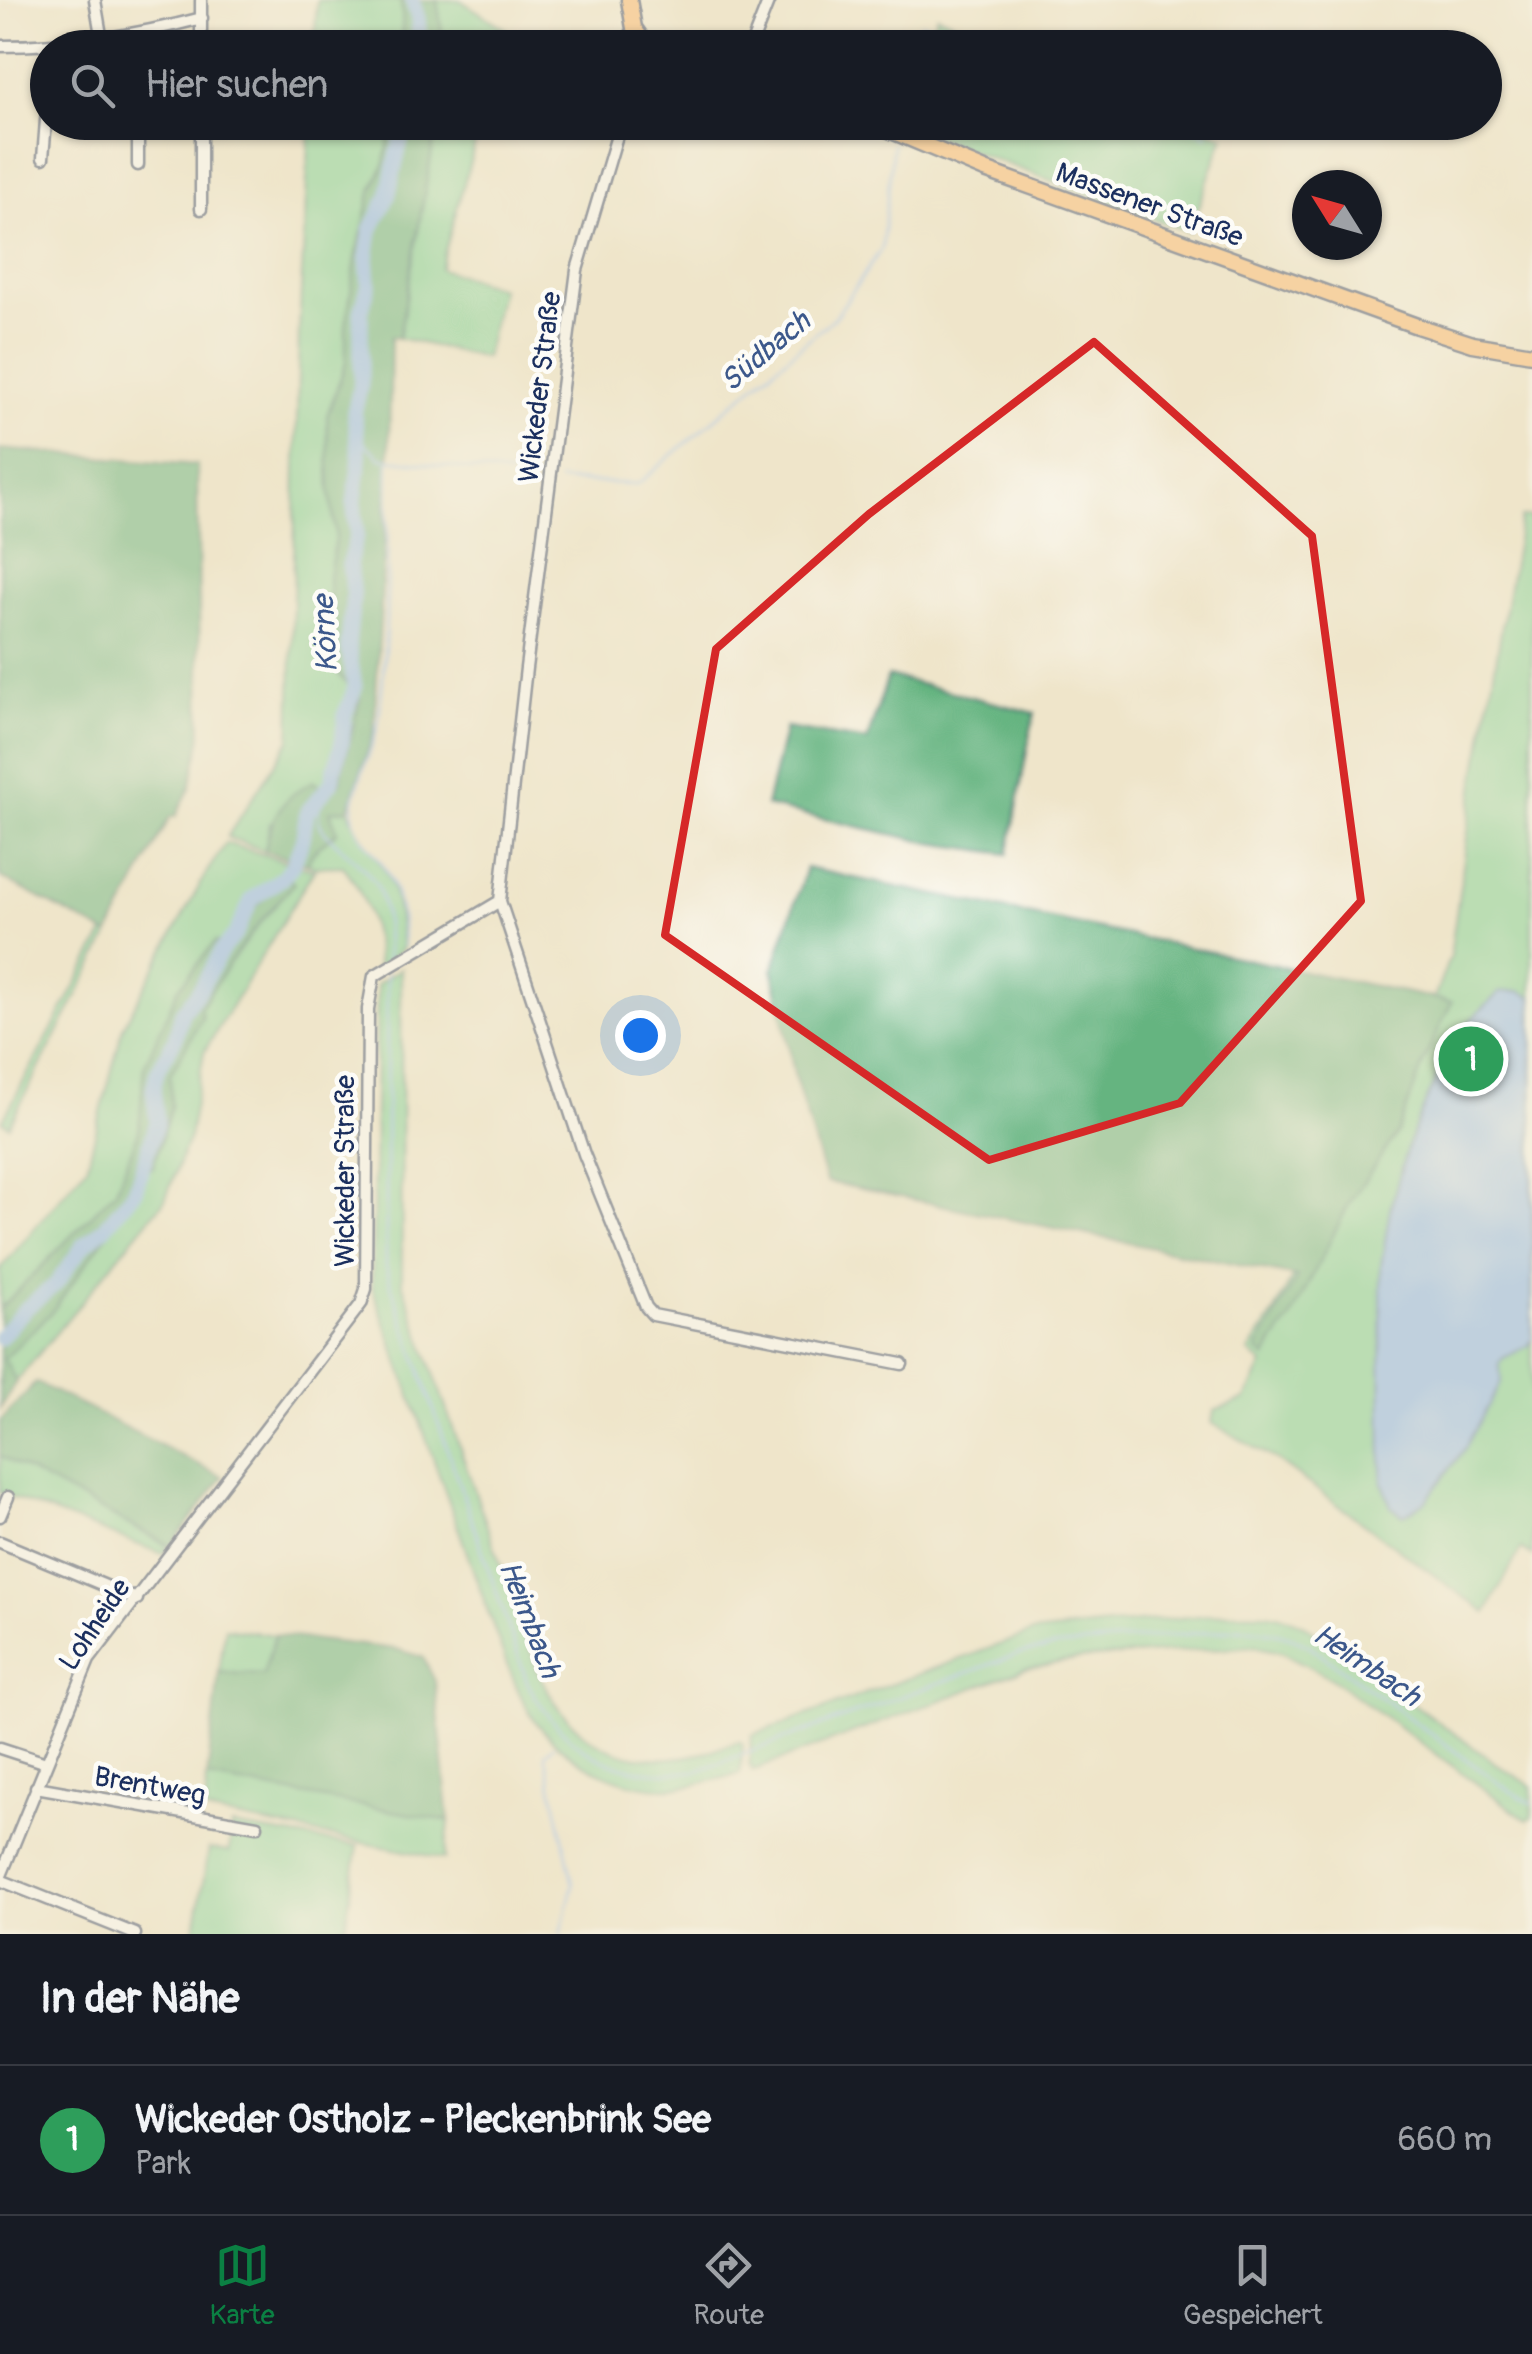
<!DOCTYPE html>
<html lang="de">
<head>
<meta charset="utf-8">
<style>
	:root { --surface:#171b24; --page:#242831; --text:#f1f3f6; --muted:#9ea1a6; --line:#363941; --accent:#0b8043 }
	body { margin:0; font-family:Pangolin,sans-serif; background:var(--page); color:var(--text) }
	.compass { position:absolute; left:1292px; top:170px; width:90px; height:90px; border-radius:50%; background:var(--surface); box-shadow:0 2px 8px #0004; rotate:307deg }
	.you { position:absolute; left:640px; top:1035px; width:35px; height:35px; margin:-25px; border:8px solid #fff; border-radius:50%; background:#1a73e8; box-shadow:0 0 0 15px #1a73e833 }
	.badge { display:grid; place-items:center; width:65px; height:65px; border-radius:50%; background:var(--accent); color:#fff; font-size:32px; font-weight:700 }
	.pin { position:absolute; translate:-50% -50%; border:5px solid #fff; box-shadow:0 2px 10px #0006 }
	.list { margin:0; padding:0; list-style:none }
	h2 { display:flex; justify-content:space-between; align-items:center; height:130px; margin:0; padding:0 40px; font-size:42px }
	h2 small { font-size:32px; font-weight:400; color:var(--muted) }
	.list li { display:grid; grid-template-columns:65px 1fr auto; gap:30px; align-items:center; box-sizing:border-box; height:150px; padding:0 40px; border-top:2px solid var(--line) }
	.list b { display:block; font-size:38px; white-space:nowrap }
	.list p { margin:0; font-size:32px; white-space:nowrap; color:var(--muted) }
	.list em { font-size:32px; font-style:normal; color:var(--muted) }
	.icon { flex:none; width:55px; height:55px; fill:none; stroke:currentColor; stroke-width:2; stroke-linecap:round; stroke-linejoin:round }
	.map { position:relative; flex:none; width:1532px; height:1934px; overflow:hidden }
	.search { position:absolute; background:var(--surface); box-shadow:0 2px 8px #0004; left:30px; right:30px; top:30px; height:110px; display:flex; align-items:center; gap:25px; box-sizing:border-box; padding:0 35px; border-radius:55px; color:var(--muted); font-size:38px }
	.sheet { height:280px; background:var(--surface) }
	nav { display:flex; justify-content:space-around; align-items:center; box-sizing:border-box; height:140px; border-top:2px solid var(--line); background:var(--surface); font-size:28px; color:var(--muted) }
	nav a { display:grid; justify-items:center; gap:5px }
	nav .on { color:var(--accent) }
	.map>svg:first-child { display:block }
	.green { fill:#7cd297; stroke:#4c807a; stroke-width:2.5 }
	.forest { fill:#65b480; stroke:#40726f; stroke-width:2.5 }
	.water { fill:#88b7f3; stroke:#5273a8; stroke-width:2.5 }
	.lines { fill:none; stroke-linecap:round; stroke-linejoin:round }
	.stream { stroke:#88b7f3; stroke-width:2.5 }
	.river { stroke:#88b7f3; stroke-width:15 }
	.minor-casing { stroke:#3b4a6e; stroke-width:15 }
	.major-casing { stroke:#3b4a6e; stroke-width:19 }
	.minor { stroke:#fff; stroke-width:10 }
	.major { stroke:#ffbb71; stroke-width:14 }
	.marked { fill:none; stroke:#d62828; stroke-width:8; stroke-linejoin:round }
	.labels { text-anchor:middle; stroke-width:9; stroke-linejoin:round; paint-order:stroke }
	.street-label { font-size:28px; fill:#1b2f5e; stroke:#fdfcf7 }
	.water-label { font-size:30px; font-style:italic; fill:#3c588b; stroke:#fdfcf7 }
</style>
</head>
<body>
<div class="map">
<svg width="1532" height="1934" viewBox="0 0 1532 1934">
	<rect width="100%" height="100%" fill="#fdfcf7"/>
	<filter id="ink" filterUnits="userSpaceOnUse"><feTurbulence type="fractalNoise" baseFrequency=".01" numOctaves="2"/><feDisplacementMap in="SourceGraphic" scale="20" xChannelSelector="R" yChannelSelector="G"/><feConvolveMatrix kernelMatrix="1 2 1 2 8 2 1 2 1" color-interpolation-filters="sRGB"/></filter>
	<filter id="wash" filterUnits="userSpaceOnUse"><feTurbulence type="fractalNoise" baseFrequency=".0048" numOctaves="4" result="noise"/><feDisplacementMap in="SourceGraphic" scale="40" xChannelSelector="R" yChannelSelector="G"/><feGaussianBlur stdDeviation="2.25" result="paint"/><feColorMatrix in="noise" values="0 0 0 0 0 0 0 0 0 0 0 0 0 0 0 0 0 1.4 0 .05"/><feComposite in="paint" operator="in"/></filter>
	<g filter="url(#wash)">
		<rect width="100%" height="100%" fill="#efe5ca"/>
		<path class="green" d="M317 0H400C406 18 399 29 403 47L314 48Z
			M437 0H460L506 29 501 47H444Z
			M937 15 1007 47H925Z
			M310 123H392L385 163 371 193 356 259 346 326V363L327 416 330 492 336 535 329 578 333 668 360 697 339 783 328 793 270 823 265 851 227 837 290 740 299 329Z
			M437 123H481L440 269 501 288 485 358 399 338Z
			M1189 123 1224 136 1189 232 896 123Z
			M1521 517H1532V1556L1521 1549 1486 1613 1278 1461 1212 1423 1214 1411 1246 1399 1263 1364 1249 1352 1274 1313 1431 1007 1450 956 1475 782Z
			M349 809C356 837 378 853 389 878 398 900 400 926 402 949L378 969C376 934 368 896 343 866L315 867 308 864C311 850 326 841 337 832L330 811Z
			M226 843 314 870 204 1052 189 1137 165 1200 16 1382 4 1358 51 1313 107 1234 171 1107 170 1075 202 1018 200 1008C228 964 257 923 294 884L256 906 234 944 144 1067 139 1132 116 1190 0 1309V1269L87 1166 123 1027 208 870Z
			M104 933 109 935 9 1126 2 1121Z
			M401 968 402 1282 536 1666C575 1760 649 1777 739 1741L743 1744 740 1774C715 1780 689 1788 663 1788 609 1786 554 1754 527 1708 519 1695 514 1679 507 1665L372 1287 377 984Z
			M0 1456 168 1546 163 1554 0 1493Z
			M1227 1613C1256 1612 1280 1611 1306 1626L1498 1765 1532 1786V1817L1527 1820 1331 1678 1283 1653 1254 1646 1080 1659 1024 1669 752 1771V1766H749L752 1735 1031 1633Z
			M225 1628 275 1635 263 1675 219 1672Z
			M207 1778 449 1821 445 1859 205 1812Z
			M232 1826 358 1846 344 1934H194L209 1849 229 1852Z"/>
		<path class="forest" d="M400 0H437L444 47H403C399 30 406 18 400 0Z
			M392 123H437L399 338 391 337 389 459 374 732 349 809 330 811 337 832C326 841 311 850 308 864L265 851C271 816 281 798 313 781L328 793 339 783 360 698 333 668 329 578 336 535 330 492 327 416 346 363V326L356 259 371 193 385 163Z
			M0 449 197 465 201 740 190 788 176 816 170 817 109 935 0 877Z
			M888 676 1035 713C1023 760 1019 806 1008 854L931 843 766 806 785 728 867 741Z
			M806 868 1452 1002 1425 1058 1398 1132 1351 1200 1290 1320 1273 1343 1266 1358 1257 1350 1297 1277 826 1182 795 1078 773 970Z
			M287 876 294 884C257 922 228 963 200 1008L202 1017 170 1075 171 1106 153 1167 135 1178 107 1234 51 1313 4 1358 16 1382 0 1409V1309L116 1190 139 1131 144 1067 178 989 215 942 234 944 256 906Z
			M36 1382 223 1477 171 1546 0 1456V1421Z
			M275 1635 396 1649 423 1657 435 1681 449 1821 207 1778 219 1672 263 1675Z"/>
		<path class="water" d="M1520 991 1532 997V1339L1528 1346 1503 1358 1499 1363 1501 1382 1465 1448 1425 1502 1404 1515 1391 1507 1382 1480 1381 1266 1390 1210 1408 1145 1454 1036 1500 992Z"/>
		<g class="lines">
			<path class="stream" d="M920 23 931 25 980 48
				M1176 122 1207 135
				M359 438 381 458 542 479
				M389 459C387 545 389 633 379 718 376 746 351 791 353 814 355 836 372 848 383 865 399 890 403 917 403 946
				M559 481 638 484 836 316 882 248 893 144
				M320 797C319 804 318 814 319 821 321 836 367 865 377 886 388 911 387 939 387 965
				M387 973 386 1266 391 1285 528 1684C566 1753 618 1780 697 1771L1019 1654 1053 1647 1241 1629C1267 1630 1287 1634 1310 1646L1510 1791 1532 1803
				M553 1746 545 1754 573 1884 561 1934"/>
			<path class="river" d="M412 0 418 18 420 48
				M0 1338 25 1309 56 1284 83 1246 104 1228 135 1191 157 1122 153 1089 157 1072 175 1039 182 1012 200 989 223 948 235 935 252 899 282 878 293 865 303 838 307 812 331 783 342 742 345 714 355 688 348 645 353 597 349 563 357 535 354 505 360 459 354 413 361 383V312L369 284 367 258 371 230 388 197 400 144 409 122"/>
		</g>
	</g>
	<g filter="url(#ink)">
		<g class="lines">
			<g class="minor-casing">
				<path id="minor" d="M95 0 102 41
					M201 0V48
					M0 46C70 46 134 36 202 18
					M750 48 769 0
					M621 122 577 270 526 668 500 901 584 1154 646 1307 653 1315 902 1364
					M43 158 48 95
					M138 165V122
					M201 209V122
					M0 1516 8 1497
					M0 1542 137 1599
					M0 1748 46 1763
					M36 1787 257 1826
					M0 1878 89 1660 361 1304 366 1289 368 1009 374 976 500 901
					M0 1880 135 1934"/>
			</g>
			<g class="major-casing">
				<path id="major" d="M629 0 634 28 648 48
					M870 122 985 170 1417 326 1473 344 1532 354"/>
			</g>
			<use href="#minor" class="minor"/>
			<use href="#major" class="major"/>
		</g>
	</g>
	<path d="M0 0H1532V1934H0ZM1094 342 1312 536 1361 901 1180 1103 989 1160 665 935 716 649 869 514Z" fill="#efe5ca" fill-opacity=".55" fill-rule="evenodd"/>
	<path class="marked" d="M1094 342 1312 536 1361 901 1180 1103 989 1160 665 935 716 649 869 514Z"/>
	<g class="labels">
		<g class="street-label">
			<text transform="translate(1150 204) rotate(20)" y="10">Massener Straße</text>
			<text transform="translate(539 387) rotate(-83)" y="10">Wickeder Straße</text>
			<text transform="translate(344 1171) rotate(-90)" y="10">Wickeder Straße</text>
			<text transform="translate(94 1624) rotate(-56)" y="10">Lohheide</text>
			<text transform="translate(150 1785) rotate(10)" y="10">Brentweg</text>
		</g>
		<g class="water-label">
			<text transform="translate(765 351) rotate(-40)" y="10">Südbach</text>
			<text transform="translate(325 634) rotate(-93)" y="10">Körne</text>
			<text transform="translate(530 1619) rotate(69)" y="10">Heimbach</text>
			<text transform="translate(1367 1665) rotate(34)" y="10">Heimbach</text>
		</g>
	</g>
</svg>
<svg class="compass" viewBox="-18 -18 36 36"><path d="M0-13l5 13h-10z" fill="#e53935"/><path d="M0 13l5-13h-10z" fill="#9ea1a6"/></svg>
<div class="you"></div>
<div class="pin badge" style="left:1471px;top:1059px;background:#2e9e5b">1</div>
<div class="search"><svg class="icon" aria-label="search" viewBox="0 0 24 24"><circle cx="10" cy="10" r="6"/><path d="M15 15l6 6"/></svg>Hier suchen</div>
</div>
<section class="sheet">
<h2>In der Nähe<small></small></h2>
<ul class="list">
<li><span class="badge" style="background:#2e9e5b">1</span><div><b>Wickeder Ostholz - Pleckenbrink See</b><p>Park</p></div><em>660 m</em></li>
</ul>
</section>
<nav>
<a class="on"><svg class="icon" aria-label="map" viewBox="0 0 24 24"><path d="M3 6l6-2 6 2 6-2v14l-6 2-6-2-6 2zM9 4v14M15 6v14"/></svg>Karte</a>
<a><svg class="icon" aria-label="directions" viewBox="0 0 24 24"><path d="M12 3l9 9-9 9-9-9zM9 14v-3h6M13 9l2 2-2 2"/></svg>Route</a>
<a><svg class="icon" aria-label="saved" viewBox="0 0 24 24"><path d="M7 4h10v16l-5-4-5 4z"/></svg>Gespeichert</a>
</nav>
</body>
</html>
